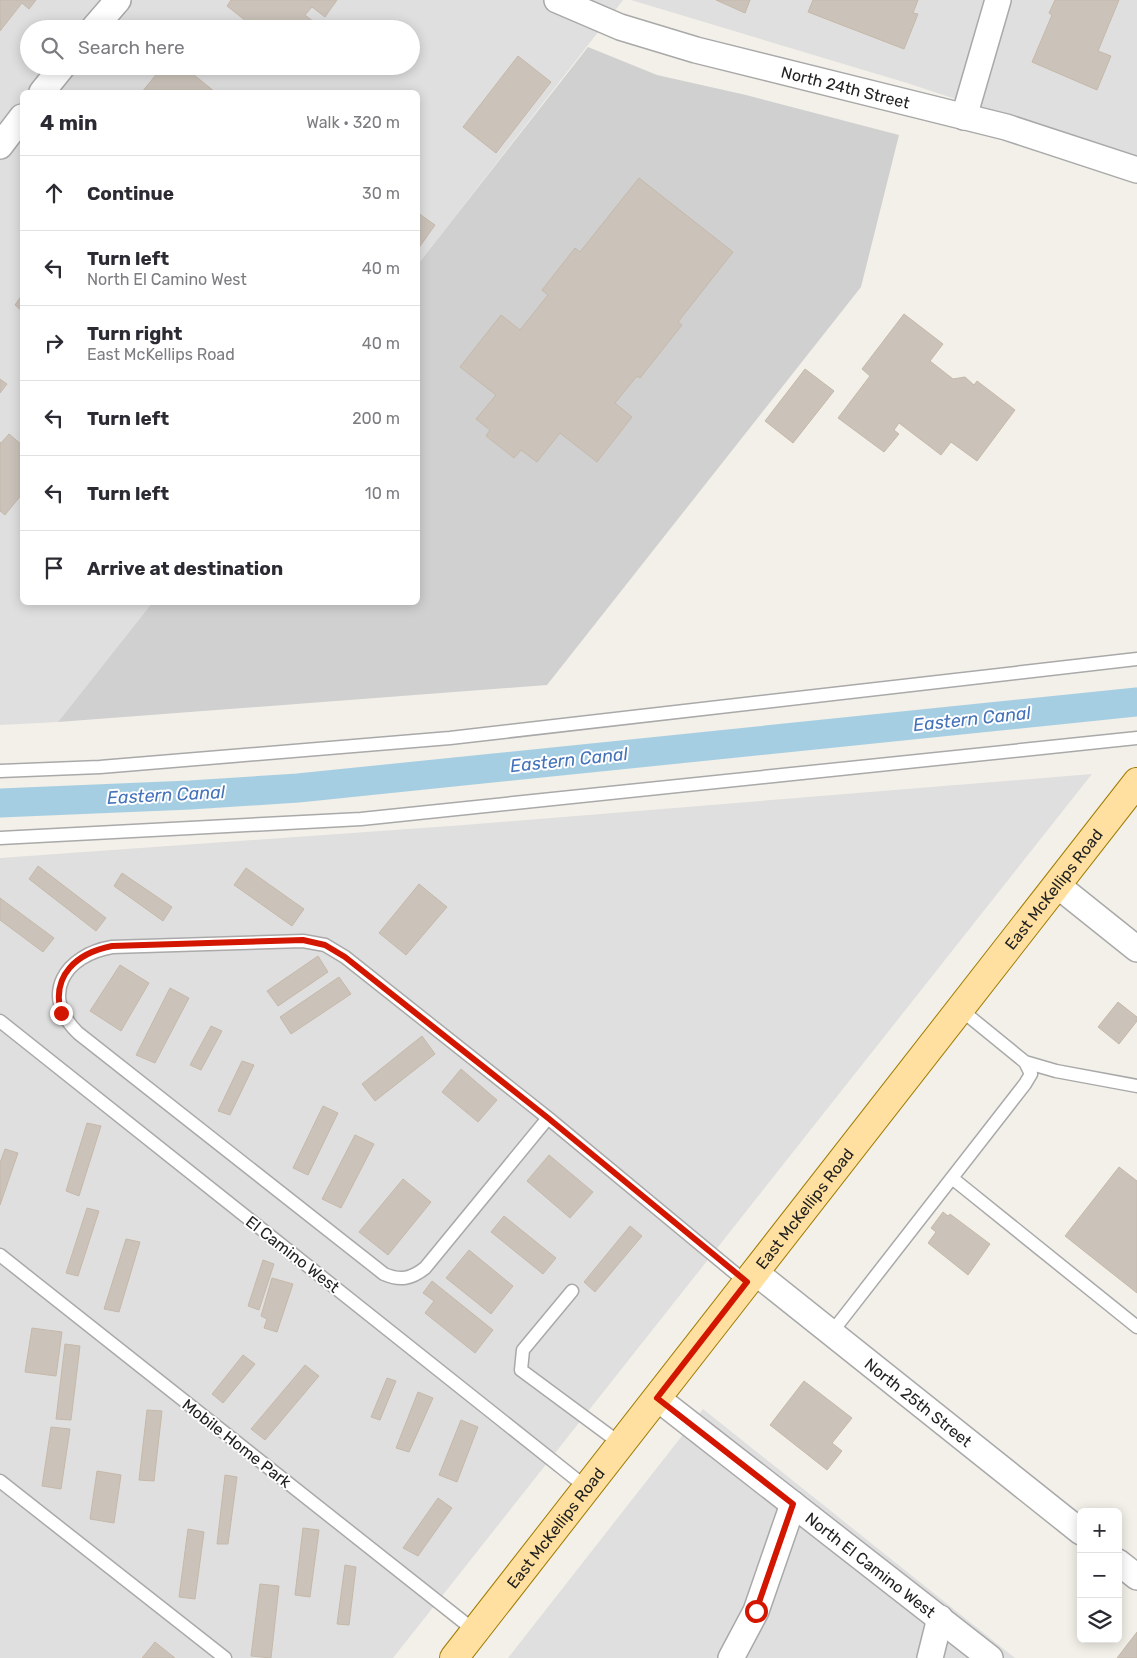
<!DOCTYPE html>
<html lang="en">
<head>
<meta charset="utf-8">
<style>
	:root { --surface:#fff; --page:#f7f7f7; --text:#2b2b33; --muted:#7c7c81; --line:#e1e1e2 }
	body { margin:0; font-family:Rubik,sans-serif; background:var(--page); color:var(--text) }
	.controls { position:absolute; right:15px; bottom:15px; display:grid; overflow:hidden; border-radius:8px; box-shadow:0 2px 12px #0003 }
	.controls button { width:45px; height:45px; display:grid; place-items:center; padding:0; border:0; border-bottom:1px solid var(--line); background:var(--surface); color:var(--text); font:25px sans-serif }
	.stop { position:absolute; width:15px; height:15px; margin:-11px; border:4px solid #d31600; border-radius:50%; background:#fff }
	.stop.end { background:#d31600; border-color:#fff; box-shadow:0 1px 5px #0008 }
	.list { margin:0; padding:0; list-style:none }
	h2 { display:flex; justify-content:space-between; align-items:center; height:65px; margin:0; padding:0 20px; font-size:21px }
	h2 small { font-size:16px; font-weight:400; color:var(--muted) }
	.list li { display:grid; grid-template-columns:32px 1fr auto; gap:15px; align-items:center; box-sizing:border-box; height:75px; padding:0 20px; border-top:1px solid var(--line) }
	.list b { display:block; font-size:19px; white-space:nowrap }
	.list p { margin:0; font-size:16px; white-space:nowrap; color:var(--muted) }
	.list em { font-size:16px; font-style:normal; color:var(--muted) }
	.icon { flex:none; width:28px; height:28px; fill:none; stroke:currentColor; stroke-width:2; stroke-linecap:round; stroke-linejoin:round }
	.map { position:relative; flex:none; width:1137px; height:1658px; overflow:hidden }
	.search { position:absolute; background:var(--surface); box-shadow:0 2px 12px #0003; left:20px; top:20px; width:400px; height:55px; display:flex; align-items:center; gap:12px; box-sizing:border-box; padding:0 18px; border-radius:28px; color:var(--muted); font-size:19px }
	.panel { position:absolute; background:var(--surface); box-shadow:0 2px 12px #0003; left:20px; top:90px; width:400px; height:515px; border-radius:8px }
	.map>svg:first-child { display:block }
	.residential { fill:#e0dfdf; fill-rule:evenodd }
	.religious { fill:#d0d0d0 }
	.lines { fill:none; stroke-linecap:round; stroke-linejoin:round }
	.canal { stroke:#a6cee2; stroke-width:29 }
	.building { fill:#cbc3ba; stroke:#c5b8a9 }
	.service-casing { stroke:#a9a9a9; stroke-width:15 }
	.minor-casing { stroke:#a9a9a9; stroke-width:28 }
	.primary-casing { stroke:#9f7b00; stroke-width:30 }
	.service { stroke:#fff; stroke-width:12 }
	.minor { stroke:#fff; stroke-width:25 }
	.primary { stroke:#ffe0a0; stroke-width:28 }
	.route { stroke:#d31600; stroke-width:6 }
	.labels { text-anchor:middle; stroke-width:4; stroke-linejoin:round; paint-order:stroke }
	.street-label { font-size:16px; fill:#222; stroke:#fff }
	.water-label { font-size:18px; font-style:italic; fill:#4573ba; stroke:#fff }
</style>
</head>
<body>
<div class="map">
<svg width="1137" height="1658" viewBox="0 0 1137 1658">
	<rect width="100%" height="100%" fill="#f2f0e8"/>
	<path class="residential" d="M0 0H623L418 264V92H22V602L152 603 58 722 0 725ZM29 29H411V66H29Z
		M631 0H1137V159L907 83Z
		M1092 774 393 1658H0V858L464 825Z
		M703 1409 1015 1658H508Z"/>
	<path class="religious" d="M588 47 657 75 746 95 899 135 861 287 547 685 58 722 152 603 418 602V264Z"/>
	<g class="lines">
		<path class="canal" d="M0 803 190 795 298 788 1137 702"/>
	</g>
	<path class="building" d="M0 0H36L29 9 22 3 0 31Z
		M231 0H337L325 17 312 7 305 15 323 29H256L227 6Z
		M716 0H750L745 13Z
		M813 0H918L913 13 918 14 904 49 808 12Z
		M1055 0H1119L1098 51 1111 56 1097 90 1032 62 1052 15 1049 13Z
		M518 56 551 82 496 153 463 127Z
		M163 66H183L215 92H142Z
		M639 178 733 252 678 322 682 325 640 378 637 376 615 403 632 417 597 462 560 433 537 462 521 450 514 458 486 436 490 430 476 419 496 395 460 367 501 315 520 330 548 295 542 290 575 248 580 252Z
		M418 213 435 225 418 249Z
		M22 295V311L15 305Z
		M904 314 943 344 930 361 953 379 965 377 974 385 977 381 1015 410 977 461 951 442 941 455 899 423 894 430 899 434 884 452 838 418 870 376 862 369Z
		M805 369 834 391 793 443 765 421Z
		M0 379 7 384 0 393Z
		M9 434 22 445V494L5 515 0 511V442L1 443Z
		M38 866 106 918 96 931 29 879Z
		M246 868 304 909 292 926 234 885Z
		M122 873 172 907 163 921 114 886Z
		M419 884 447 907 406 955 379 933Z
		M0 898 54 938 43 952 0 920Z
		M318 956 328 972 278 1006 267 991Z
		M120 965 149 983 121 1031 90 1011Z
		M339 977 351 994 291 1034 280 1017Z
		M170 988 189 998 155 1063 136 1055Z
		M1118 1002 1137 1017V1021L1119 1044 1098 1027Z
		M211 1026 222 1031 201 1070 190 1065Z
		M422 1036 435 1054 375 1101 362 1084Z
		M242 1061 254 1065 230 1115 218 1111Z
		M461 1069 497 1100 478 1122 442 1092Z
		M323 1106 338 1113 308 1175 293 1168Z
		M87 1123 101 1126 79 1196 66 1191Z
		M355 1135 374 1144 341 1208 322 1199Z
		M5 1149 18 1153 0 1205V1163Z
		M549 1155 593 1192 570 1218 527 1181Z
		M1119 1167 1137 1181V1293L1065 1236Z
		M403 1179 431 1202 388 1255 359 1232Z
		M87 1208 99 1211 78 1276 66 1273Z
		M943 1212 948 1216 950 1214 990 1244 968 1275 928 1243 936 1232 931 1228Z
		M504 1216 556 1258 543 1274 491 1232Z
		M630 1226 642 1236 595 1292 584 1282Z
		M126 1239 140 1242 119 1312 104 1309Z
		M469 1250 513 1286 491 1314 446 1278Z
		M263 1260 274 1264 259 1310 248 1306Z
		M272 1278 293 1284 277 1332 264 1328 267 1319 261 1316Z
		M432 1281 493 1330 475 1353 425 1313 434 1301 423 1293Z
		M32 1328 62 1332 56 1376 25 1372Z
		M65 1344 80 1346 71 1420 56 1419Z
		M243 1355 255 1364 223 1403 212 1394Z
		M305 1365 319 1376 265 1440 251 1429Z
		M387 1378 396 1381 380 1420 371 1417Z
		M804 1381 852 1418 832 1443 842 1451 827 1470 770 1425Z
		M418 1392 433 1398 409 1452 396 1448Z
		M147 1410 162 1411 154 1481 139 1480Z
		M461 1420 478 1427 457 1482 439 1475Z
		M51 1427 70 1429 61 1489 42 1486Z
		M97 1471 121 1475 114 1523 90 1519Z
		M225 1475 237 1477 228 1544H217Z
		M438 1498 452 1508 418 1556 403 1548Z
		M303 1528 319 1530 310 1597 295 1595Z
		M188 1529 204 1532 195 1599 179 1597Z
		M345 1565 356 1567 349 1625 337 1624Z
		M260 1584 279 1586 271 1658 251 1656Z
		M1137 1632V1658H1117Z
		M155 1642 175 1658H142Z"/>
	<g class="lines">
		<g class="service-casing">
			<path id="service" d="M0 771 100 767 450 738 1137 659
				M0 838 361 819 1137 738
				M0 1021 587 1488
				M1025 1062 1056 1071 1137 1086
				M548 1118 425 1268C411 1279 400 1281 384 1274L78 1033C39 995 65 955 112 947L303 941 325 945 345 957 548 1118 747 1283
				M952 1178 1137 1327
				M0 1255 475 1631
				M572 1291 523 1350 521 1370 621 1444
				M832 1332 1025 1084 1031 1074 1025 1062 960 1009
				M0 1481 225 1658"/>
		</g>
		<g class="minor-casing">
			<g id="minor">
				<path id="s1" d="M557 0 620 27 696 50 1006 127 1137 170"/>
				<path d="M93 29 118 0"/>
				<path d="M42 92 63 66"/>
				<path d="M964 117 998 0"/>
				<path d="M0 146 22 117"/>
				<path d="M1057 885 1137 949"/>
				<path id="s2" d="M755 1272 1081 1532"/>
				<path id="s3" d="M657 1398 990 1658"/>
				<path d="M1118 1562 1137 1577"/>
				<path d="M731 1658 756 1611 793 1504"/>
				<path d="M930 1658 940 1618"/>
			</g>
		</g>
		<g class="primary-casing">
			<g id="primary">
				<path id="s4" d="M454 1658 1137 782"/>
			</g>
		</g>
		<use href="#service" class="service"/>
		<use href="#minor" class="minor"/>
		<use href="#primary" class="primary"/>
	</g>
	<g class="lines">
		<path class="route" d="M61 1013C51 975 77 953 112 946L303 940 325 945 345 957 548 1118 747 1282 657 1398 793 1504 756 1611"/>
	</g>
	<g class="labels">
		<g class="street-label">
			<text dy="6" stroke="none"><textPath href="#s1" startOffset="302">North 24th Street</textPath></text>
			<text dy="6" stroke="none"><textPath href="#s4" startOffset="975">East McKellips Road</textPath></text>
			<text dy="6" stroke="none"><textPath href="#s4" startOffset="570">East McKellips Road</textPath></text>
			<text transform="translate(293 1254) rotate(38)" y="6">El Camino West</text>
			<text dy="6" stroke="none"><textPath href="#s2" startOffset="209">North 25th Street</textPath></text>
			<text transform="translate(237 1443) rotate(38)" y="6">Mobile Home Park</text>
			<text dy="6" stroke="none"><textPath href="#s4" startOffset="165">East McKellips Road</textPath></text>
			<text dy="6" stroke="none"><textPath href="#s3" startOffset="271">North El Camino West</textPath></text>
		</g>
		<g class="water-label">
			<text transform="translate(972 719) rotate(-6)" y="6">Eastern Canal</text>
			<text transform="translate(569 760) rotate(-6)" y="6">Eastern Canal</text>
			<text transform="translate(166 795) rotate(-3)" y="6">Eastern Canal</text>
		</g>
	</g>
</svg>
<div class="controls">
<button>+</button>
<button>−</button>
<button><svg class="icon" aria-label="layers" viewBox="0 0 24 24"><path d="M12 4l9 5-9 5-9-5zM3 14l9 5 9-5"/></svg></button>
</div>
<div class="stop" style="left:756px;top:1611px"></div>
<div class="stop end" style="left:61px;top:1013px"></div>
<div class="search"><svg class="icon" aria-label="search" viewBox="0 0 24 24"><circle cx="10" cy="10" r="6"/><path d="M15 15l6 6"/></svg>Search here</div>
<section class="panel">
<h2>4 min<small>Walk · 320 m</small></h2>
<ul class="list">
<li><svg class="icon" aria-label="ahead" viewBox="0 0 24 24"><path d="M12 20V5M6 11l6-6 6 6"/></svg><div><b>Continue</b></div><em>30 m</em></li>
<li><svg class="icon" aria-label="left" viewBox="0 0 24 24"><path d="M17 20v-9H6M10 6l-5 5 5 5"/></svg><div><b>Turn left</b><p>North El Camino West</p></div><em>40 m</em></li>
<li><svg class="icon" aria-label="right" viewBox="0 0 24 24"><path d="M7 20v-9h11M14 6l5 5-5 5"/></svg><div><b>Turn right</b><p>East McKellips Road</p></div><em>40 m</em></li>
<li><svg class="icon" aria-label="left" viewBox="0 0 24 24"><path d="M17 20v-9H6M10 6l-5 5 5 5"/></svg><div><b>Turn left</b></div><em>200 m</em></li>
<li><svg class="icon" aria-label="left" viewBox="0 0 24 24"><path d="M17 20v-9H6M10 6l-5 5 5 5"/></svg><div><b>Turn left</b></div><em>10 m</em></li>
<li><svg class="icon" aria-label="arrive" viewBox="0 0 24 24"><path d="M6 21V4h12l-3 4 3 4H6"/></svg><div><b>Arrive at destination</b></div></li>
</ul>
</section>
</div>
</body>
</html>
